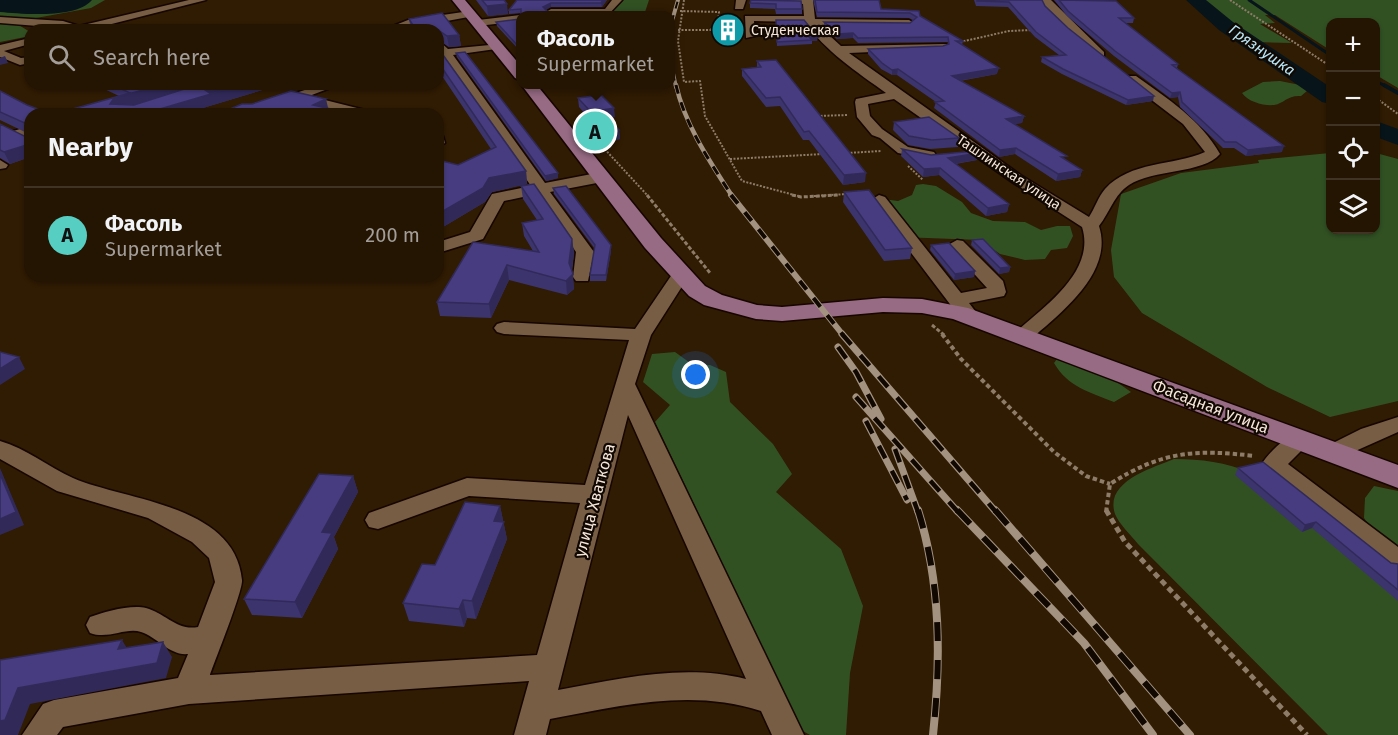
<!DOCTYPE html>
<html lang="en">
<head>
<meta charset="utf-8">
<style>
	:root { --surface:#241402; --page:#302111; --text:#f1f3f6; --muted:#a39e99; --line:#413324; --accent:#57cec2 }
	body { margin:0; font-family:"Fira Sans",sans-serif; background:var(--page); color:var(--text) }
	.controls { position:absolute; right:18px; top:18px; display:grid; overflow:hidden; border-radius:12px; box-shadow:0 2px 4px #0004 }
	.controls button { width:54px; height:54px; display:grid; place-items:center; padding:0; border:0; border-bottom:2px solid var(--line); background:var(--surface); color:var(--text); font:30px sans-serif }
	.you { position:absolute; left:696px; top:375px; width:21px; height:21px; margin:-15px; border:4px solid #fff; border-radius:50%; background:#1a73e8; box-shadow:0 0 0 9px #1a73e833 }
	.badge { display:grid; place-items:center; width:39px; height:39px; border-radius:50%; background:var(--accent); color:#111; font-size:20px; font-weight:700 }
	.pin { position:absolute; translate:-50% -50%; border:3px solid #fff; box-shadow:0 2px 6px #0006 }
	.popup { position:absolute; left:516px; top:11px; width:159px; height:78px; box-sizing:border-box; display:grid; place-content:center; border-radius:12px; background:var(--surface); filter:drop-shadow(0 2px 4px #0005); font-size:20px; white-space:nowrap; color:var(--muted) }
	.popup b { font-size:22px; color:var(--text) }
	.popup::after { content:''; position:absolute; left:50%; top:100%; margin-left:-12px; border:12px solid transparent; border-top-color:var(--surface) }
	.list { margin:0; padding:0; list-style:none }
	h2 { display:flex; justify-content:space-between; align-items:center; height:78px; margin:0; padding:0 24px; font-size:26px }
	h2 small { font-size:20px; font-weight:400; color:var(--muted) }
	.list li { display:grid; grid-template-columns:39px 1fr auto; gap:18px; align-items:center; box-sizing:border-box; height:96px; padding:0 24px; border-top:2px solid var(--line) }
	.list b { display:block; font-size:22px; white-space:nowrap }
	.list p { margin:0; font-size:20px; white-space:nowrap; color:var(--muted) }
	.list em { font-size:20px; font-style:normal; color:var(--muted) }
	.icon { flex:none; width:33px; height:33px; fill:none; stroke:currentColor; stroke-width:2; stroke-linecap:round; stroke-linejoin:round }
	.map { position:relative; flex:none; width:1398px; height:735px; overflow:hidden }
	.search { position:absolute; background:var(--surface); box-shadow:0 2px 4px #0004; left:24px; top:24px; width:420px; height:66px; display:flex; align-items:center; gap:15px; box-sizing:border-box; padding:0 21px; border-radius:18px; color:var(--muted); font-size:22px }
	.panel { position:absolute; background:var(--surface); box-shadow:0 2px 4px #0004; left:24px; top:108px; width:420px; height:174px; border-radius:18px }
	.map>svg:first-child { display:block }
	.green { fill:#315123 }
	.water { fill:#071419 }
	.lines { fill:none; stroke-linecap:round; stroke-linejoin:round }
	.stream-far1 { stroke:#071419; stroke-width:3 }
	.stream { stroke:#071419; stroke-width:4 }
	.river { fill:#071419; fill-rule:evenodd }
	.minor-casing { stroke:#170500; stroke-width:3 }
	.major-casing { stroke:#170500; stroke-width:3 }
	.path-far3 { stroke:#8e7c68; stroke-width:2; stroke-dasharray:2 1.5; stroke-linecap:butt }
	.path-far2 { stroke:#8e7c68; stroke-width:3; stroke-dasharray:4 2; stroke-linecap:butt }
	.path-far1 { stroke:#8e7c68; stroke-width:4; stroke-dasharray:4.5 3; stroke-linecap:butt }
	.path { stroke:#8e7c68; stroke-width:5; stroke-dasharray:6 4; stroke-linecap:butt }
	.minor { fill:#765d44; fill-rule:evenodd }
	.major { fill:#976b84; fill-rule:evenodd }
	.rail-far4-casing { stroke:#a39280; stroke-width:4 }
	.rail-far3-casing { stroke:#a39280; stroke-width:4.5 }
	.rail-far2-casing { stroke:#a39280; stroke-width:6 }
	.rail-far1-casing { stroke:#a39280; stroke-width:7 }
	.rail-casing { stroke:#a39280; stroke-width:8 }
	.rail-far4 { stroke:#110802; stroke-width:2; stroke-dasharray:7; stroke-linecap:butt }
	.rail-far3 { stroke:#110802; stroke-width:3; stroke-dasharray:9; stroke-linecap:butt }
	.rail-far2 { stroke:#110802; stroke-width:4; stroke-dasharray:11; stroke-linecap:butt }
	.rail-far1 { stroke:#110802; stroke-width:4.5; stroke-dasharray:14; stroke-linecap:butt }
	.rail { stroke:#110802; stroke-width:6; stroke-dasharray:19; stroke-linecap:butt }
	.wall { fill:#3c346d; fill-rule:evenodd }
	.shaded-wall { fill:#312a59 }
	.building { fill:#463c7f; stroke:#312a59; stroke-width:1.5 }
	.labels { text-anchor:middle; stroke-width:4.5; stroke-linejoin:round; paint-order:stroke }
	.far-poi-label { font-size:14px; fill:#f5e6d8; stroke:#110802; text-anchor:start }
	.far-street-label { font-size:14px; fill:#f5e6d8; stroke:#110802 }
	.far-water-label { font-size:15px; font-style:italic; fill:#b8e8fa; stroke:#110802 }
	.street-label { font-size:16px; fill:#f5e6d8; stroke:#110802 }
</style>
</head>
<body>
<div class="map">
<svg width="1398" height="735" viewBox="0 0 1398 735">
	<rect width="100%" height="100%" fill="#301b03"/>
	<path class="green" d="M0 0H105L91 8 14 22 30 32V36L0 42Z
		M624 0H649L644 15H611L613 10Z
		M1201 0H1398V88L1376 75V22H1330V50L1275 15H1265L1275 23 1260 24 1292 43 1256 42Z
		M1280 81 1300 85 1307 91 1301 96C1287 95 1285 103 1274 105 1264 106 1248 102 1242 93L1263 82Z
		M1330 153V230H1376V153L1398 159V401L1330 417 1267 387 1142 313 1114 277 1111 250 1121 194 1181 173 1259 163 1258 160Z
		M923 184 936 186 962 202 971 213 993 221 1025 222 1041 230 1057 226H1070L1073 236 1067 248 1051 250 1045 259 1025 260 1000 254 980 240 901 237 883 199 898 201 912 195 916 185Z
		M675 352 693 365H710L726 372 730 402 773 444 792 474 776 492 841 549 863 606 850 673 846 735H810L794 726 733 586 655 422 670 405 643 382 652 354Z
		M1057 359 1111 378 1131 392 1114 402C1089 392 1068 387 1054 363Z
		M1174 459C1201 459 1226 462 1251 473L1398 596V735H1328L1138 544C1131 535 1119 524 1115 514 1104 481 1153 468 1174 459Z
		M1374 486 1398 491V550L1371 528 1364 518 1365 498Z"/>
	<path class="water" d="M0 0H92C76 19 23 14 0 12Z"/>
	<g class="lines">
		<path class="stream-far1" d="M1249 0 1330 55
			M1376 81 1387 87"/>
		<path class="stream" d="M1384 85 1398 93"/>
		<path class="river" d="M1186 0H1206L1233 22 1330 87V104L1322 102 1219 30Z
			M1376 121 1398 129V145L1376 137Z"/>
		<g class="minor-casing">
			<path id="minor" d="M189 0H206L88 30 0 23V17L63 21 79 26Z
				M612 0H622L608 15H551L546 12 551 9H605Z
				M736 0H746L743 9H735Z
				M776 0H813L815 19 909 20 914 23 909 26 818 25 841 46 946 44V48L942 49 849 53 1022 176 1089 217C1095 208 1098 197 1105 189 1130 161 1173 166 1205 152L1183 124 1128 82V76H1136C1168 99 1200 119 1220 154 1203 174 1153 169 1129 185 1114 195 1110 212 1099 226 1114 272 1062 312 1031 339H1017L1014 335 1017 331C1045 306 1096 271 1082 227L1012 182 894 99 868 104 870 116 882 129 908 147 934 152 936 155 929 159 898 153 880 138 872 135 857 117 855 102 856 99 886 93C857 72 825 51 805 22L754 21 755 36 746 38 745 16H804L803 4 781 3Z
				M1041 0H1051L1104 52V56C1092 59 1047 12 1041 0Z
				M470 11 474 12V16L398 30H383L408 20Z
				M520 15H522H520V21L478 26 473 23 478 20Z
				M30 38V44L4 51 21 58 30 57V63L20 65 0 57V45Z
				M438 40 448 49 500 44 502 46 496 49 453 55 545 183 602 172 610 177 602 182 550 192 594 252 588 281H576L573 277 576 252 537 194 504 201 483 239 438 253V242L470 232 492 194 531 186 442 57H438Z
				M322 84H341L309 96 369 111 371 114H348L296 101 255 114H235Z
				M30 126V134L0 143V135Z
				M438 135 443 136 445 143 438 147Z
				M0 160 8 165 6 168 0 169Z
				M879 195 885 197 961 293 987 288 948 245 957 240 963 241 1003 281 1006 292 1004 296 969 303 979 316 969 322 962 320 871 200Z
				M681 269 690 274 651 335 635 384 804 735H772L761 711C691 688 620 706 550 719L546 735H514L529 681 189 704 63 727 57 735H22L43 704 54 700 178 678 188 654C170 656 157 637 141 632 126 627 108 640 90 633L86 625 90 617C104 612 131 604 146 608 165 613 177 631 198 627L215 582 209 558 192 542 148 518 57 491 0 459V441C26 448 48 467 73 478 126 501 235 504 242 580 243 591 215 660 210 675L537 655 580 503 469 496 378 529 369 527 365 520 369 513 467 478 585 485 629 340 504 334 497 332 494 328 497 324 504 322 635 329 675 270ZM628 415 746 679C684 663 619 679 558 690Z
				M1398 417V432L1333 461 1325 459 1321 453 1325 447 1361 429Z
				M1300 432 1308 435 1312 440 1288 464 1398 547V571L1388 568 1265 471 1261 465C1269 452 1286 436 1300 432Z"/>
		</g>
		<g class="major-casing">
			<path id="major" d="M452 0H465L520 65V80L515 78Z
				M520 83 536 84 661 238 705 286 722 295 757 305 782 307 883 298 922 299 968 308 1398 465V488L953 319 922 313 883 312 782 321 756 319 704 305 689 296 645 248Z"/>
		</g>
		<path class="path-far3" d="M684 0 678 41 684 82 700 81 705 116 742 181 798 196
			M1230 0 1330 66
			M680 11 719 12 718 24 710 30
			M678 30H719
			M960 42 1009 31 1032 30
			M1376 98 1398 114
			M817 116 848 115
			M600 144 648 196
			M847 153 881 151
			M730 159 824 154
			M908 166 923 180
			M814 196 848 194"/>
		<path class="path-far2" d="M647 195 710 273
			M792 195 801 197 838 195
			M932 325 944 335"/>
		<path class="path-far1" d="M942 334 961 359 1054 452 1086 476 1110 484
			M1106 512 1110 484C1162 451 1195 449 1255 456"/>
		<path class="path" d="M1106 510 1125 542 1307 735"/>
		<use href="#minor" class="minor"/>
		<use href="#major" class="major"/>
		<g class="rail-far4-casing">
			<path id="rail-far4" d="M670 50 672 21 678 0
				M670 60 676 87"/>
		</g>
		<g class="rail-far3-casing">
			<path id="rail-far3" d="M676 85C685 125 710 162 732 196"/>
		</g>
		<g class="rail-far2-casing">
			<path id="rail-far2" d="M731 195 843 335"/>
		</g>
		<g class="rail-far1-casing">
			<path id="rail-far1" d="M842 334 996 512
				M838 347 856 372 881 419
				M856 397 958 512
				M866 421 907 500
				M895 449 918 512"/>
		</g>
		<g class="rail-casing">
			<path id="rail" d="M918 510C941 583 941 660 933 735
				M957 510 1084 643 1153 735
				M995 510 1190 735"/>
		</g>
		<use href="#rail-far4" class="rail-far4"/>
		<use href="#rail-far3" class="rail-far3"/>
		<use href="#rail-far2" class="rail-far2"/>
		<use href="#rail-far1" class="rail-far1"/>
		<use href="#rail" class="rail"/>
	</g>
	<path class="wall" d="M476 0H504L508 14 488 16Z
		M517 0H607L602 7H551L521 13 509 14V10Z
		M781 0 802 9V14H776L775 9 750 8V3Z
		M813 0H879L881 9 919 11 920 16 963 41 962 45 997 74 960 81 1024 116 1022 123 1014 124 1066 160 1082 170 1080 177 1056 181 1015 154 999 157 934 108 936 102 897 75H892L881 69 868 54V49L943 46 948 44V42L858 43 853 38 837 39 824 27V22L910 23 913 20 909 18 817 17Z
		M974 0H1042L1045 6 1068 28 1153 101 1126 105 1062 74 1041 62 1042 57 1059 55 1035 37 1008 7 976 6Z
		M1054 0H1099L1134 18 1133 23H1125L1178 64 1177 68 1282 152 1246 156 1234 148H1223L1180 107 1178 97 1170 98 1114 56 1067 16Z
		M409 19 459 35 461 46 449 47 438 40V30H411Z
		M520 19V51L497 26 496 22Z
		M776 24 817 41H812V44L777 46Z
		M438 48 526 171 527 184 492 192 485 202 438 230V160L458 165 491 149 438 70Z
		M456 53 558 178 546 181 457 57Z
		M757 61 865 182 843 185 809 140H803L780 106 766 107 742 76V69L757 67Z
		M95 84H282L183 114H55L119 96 96 85ZM157 98 134 105H131Z
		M0 91 30 114V157L10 164 0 158V124L24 136 27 134V133L0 120Z
		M578 98 615 117 608 118 619 130 620 139 600 143 585 126 584 117 587 116 579 107Z
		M894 122 959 138 958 147 930 149 908 145 893 130Z
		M902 149 931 155 977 160 956 164 1009 204 1007 212 986 216 939 175 923 177 901 156Z
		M521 186 572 239 574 253 572 271 574 289 567 295 509 280 491 318 440 316 437 302 533 251 524 236 522 223 537 220 523 199Z
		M553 188 611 251 606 281H590V275L595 249 554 194Z
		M844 192 912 248 910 259 884 261 843 202Z
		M972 240 1010 267 1009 272 999 274 971 245Z
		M931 245 975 271 974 277 954 280 930 250Z
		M1238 468 1391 563 1398 564V601L1312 528 1302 532 1235 475Z
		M353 476 358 492 334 537 338 549 302 618 252 615 244 599Z
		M500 506 507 539 476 619 467 618 464 627 409 621 403 603 435 565Z"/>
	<path class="shaded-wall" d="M603 0H607L602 7 601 3Z
		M551 3V7L544 11 543 7Z
		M507 4 508 14 488 16 487 6Z
		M853 33V38L837 39 838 34Z
		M459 35 461 46 449 47 447 36Z
		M809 37H818L817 41H812Z
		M5 56 8 63 0 65V58Z
		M999 68 997 74 951 82 952 76Z
		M898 69 897 75H892V70Z
		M165 84H206L118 109 110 104 114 98Z
		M213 84H282L183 114H143Z
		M1180 92 1178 97 1170 98 1172 93Z
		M1154 96 1153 101 1126 105 1128 100Z
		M326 99 329 112 313 105Z
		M614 108 615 117 592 121 591 112Z
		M1024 116 1022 123 1004 125 1006 119Z
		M619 130 620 139 600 143 599 133Z
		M30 144V157L10 164 4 152Z
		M1284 146 1282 152 1246 156 1248 150Z
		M1016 148 1015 154 999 157 1000 150Z
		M979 153 977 160 946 165 948 158Z
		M940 168 939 175 923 177 924 169Z
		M1082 170 1080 177 1056 181 1058 174Z
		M526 171 527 184 492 192 485 202 438 230V214L489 178Z
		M558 173V178L546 181 545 176Z
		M866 173 865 182 843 185 844 175Z
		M1009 204 1007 212 986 216 988 208Z
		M572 239 574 253 571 276 573 274 574 289 567 295 566 281 569 263Z
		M611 245V251L606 281V275Z
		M507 265 509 280 491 318 489 304Z
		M1010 267 1009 272 999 274 1000 268Z
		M975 271 974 277 954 280 955 274Z
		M19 357 25 369 0 385V369Z
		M0 468 24 525 0 535Z
		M353 476 358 492 334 537 338 549 302 618 295 602 322 532Z
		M500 506 507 539 476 619 472 601 494 521Z
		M1316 522 1312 528 1302 532 1305 525Z
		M463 600 467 618 464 627 459 609Z
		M122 640 131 655 118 649Z
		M163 642 172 657 166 678 30 704 18 735H0V721L18 688Z"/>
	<path class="building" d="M482 0H504L507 4 487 6Z
		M517 0H603L601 3H551L543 7 549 13H559L561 15H521V9L509 10Z
		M751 0 801 1 802 9H776V4L750 3Z
		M815 0H879L881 9 919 11 920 16 963 41H956L999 68 952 76 1024 116 1006 119 1067 156 1061 157 1082 170 1058 174 1016 148 1000 150 935 102 944 101 898 69 892 70 882 63 868 49 943 46 949 44 948 37 858 38 853 33 838 34 824 22 910 23 917 17 910 13 817 12Z
		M977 0H1042L1045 6 1068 28 1154 96 1128 100 1063 69 1042 57 1066 55 1036 32 1009 2 977 1Z
		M1059 0 1116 1 1134 18H1119L1178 64 1172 65 1284 146 1248 150 1236 142H1225L1182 102 1180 92 1172 93 1115 51 1068 11Z
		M442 13 459 35 447 36 435 28V30H416L409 19Z
		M520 19V48L496 22Z
		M776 20H804L818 37H809L812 40 777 42Z
		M438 48 526 171 489 178 483 188 438 214V160L458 165 496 147 438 62Z
		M465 52 558 173 545 176 456 53Z
		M776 60 866 173 844 175 809 131 804 132 780 97 766 98 742 69 761 67 757 61Z
		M111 84H165L114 98 110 104 134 105 200 84H213L202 88 211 94 237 84H245L143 114H55L130 93Z
		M0 91 27 105 51 114H30V144L4 152 0 150V124L24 136 27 134V124L0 112Z
		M291 91 326 99 313 105 353 114H218L242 104H252Z
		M601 95 614 108 591 112 578 98Z
		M604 114 619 130 599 133 584 117Z
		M929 117 959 138 932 140 909 136 894 122Z
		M902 149 931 155 976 151 979 153 948 158 1009 204 988 208 940 168 924 169Z
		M534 184 572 239 569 263 573 274 566 281 507 265 489 304 437 302 473 242 539 252 522 223 543 219 521 186Z
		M566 186 611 245 606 275H590L595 245 553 188Z
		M869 190 912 248 885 250 844 192Z
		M983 239 1010 267 1000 268 972 240Z
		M949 243 975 271 955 274 931 245Z
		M0 352 19 357 0 369Z
		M1263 462 1391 563 1398 564V590L1316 522 1305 525 1238 468Z
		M0 474 16 512 0 519Z
		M319 474 353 476 322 532 332 533 295 602 244 599Z
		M465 502 500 506 494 521 504 522 472 601 463 600 459 609 403 603 422 564 435 565Z
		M122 640 118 649 163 642 157 663 18 688 5 720 0 721V660Z"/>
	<defs>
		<g id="building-disc" transform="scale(1.725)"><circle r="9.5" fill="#0f9aa8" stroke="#110802"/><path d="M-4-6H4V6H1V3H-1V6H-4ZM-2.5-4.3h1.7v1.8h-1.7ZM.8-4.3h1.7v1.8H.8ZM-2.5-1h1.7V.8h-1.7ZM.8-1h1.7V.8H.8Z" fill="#fff"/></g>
	</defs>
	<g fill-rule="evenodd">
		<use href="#building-disc" x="728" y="30"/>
	</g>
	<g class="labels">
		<g class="far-poi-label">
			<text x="751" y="35">Студенческая</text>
		</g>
		<g class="far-street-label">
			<text transform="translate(1009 172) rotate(34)" y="5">Ташлинская улица</text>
		</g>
		<g class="far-water-label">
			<text transform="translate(1262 50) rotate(35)" y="5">Грязнушка</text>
		</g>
		<g class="street-label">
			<text transform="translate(1211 406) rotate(21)" y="6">Фасадная улица</text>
			<text transform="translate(594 500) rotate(-75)" y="6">улица Хваткова</text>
		</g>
	</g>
</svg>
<div class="controls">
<button>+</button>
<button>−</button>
<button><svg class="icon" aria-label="locate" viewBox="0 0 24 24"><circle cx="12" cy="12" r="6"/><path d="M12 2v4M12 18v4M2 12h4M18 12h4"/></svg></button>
<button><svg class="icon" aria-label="layers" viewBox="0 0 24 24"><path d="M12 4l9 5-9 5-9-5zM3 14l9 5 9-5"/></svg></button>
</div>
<div class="you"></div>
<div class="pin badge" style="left:595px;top:131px">A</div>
<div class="popup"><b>Фасоль</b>Supermarket</div>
<div class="search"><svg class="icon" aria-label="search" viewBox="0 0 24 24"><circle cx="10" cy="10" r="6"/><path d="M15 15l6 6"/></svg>Search here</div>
<section class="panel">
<h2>Nearby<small></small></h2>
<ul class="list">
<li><span class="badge">A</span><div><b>Фасоль</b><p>Supermarket</p></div><em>200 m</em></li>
</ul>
</section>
</div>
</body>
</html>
